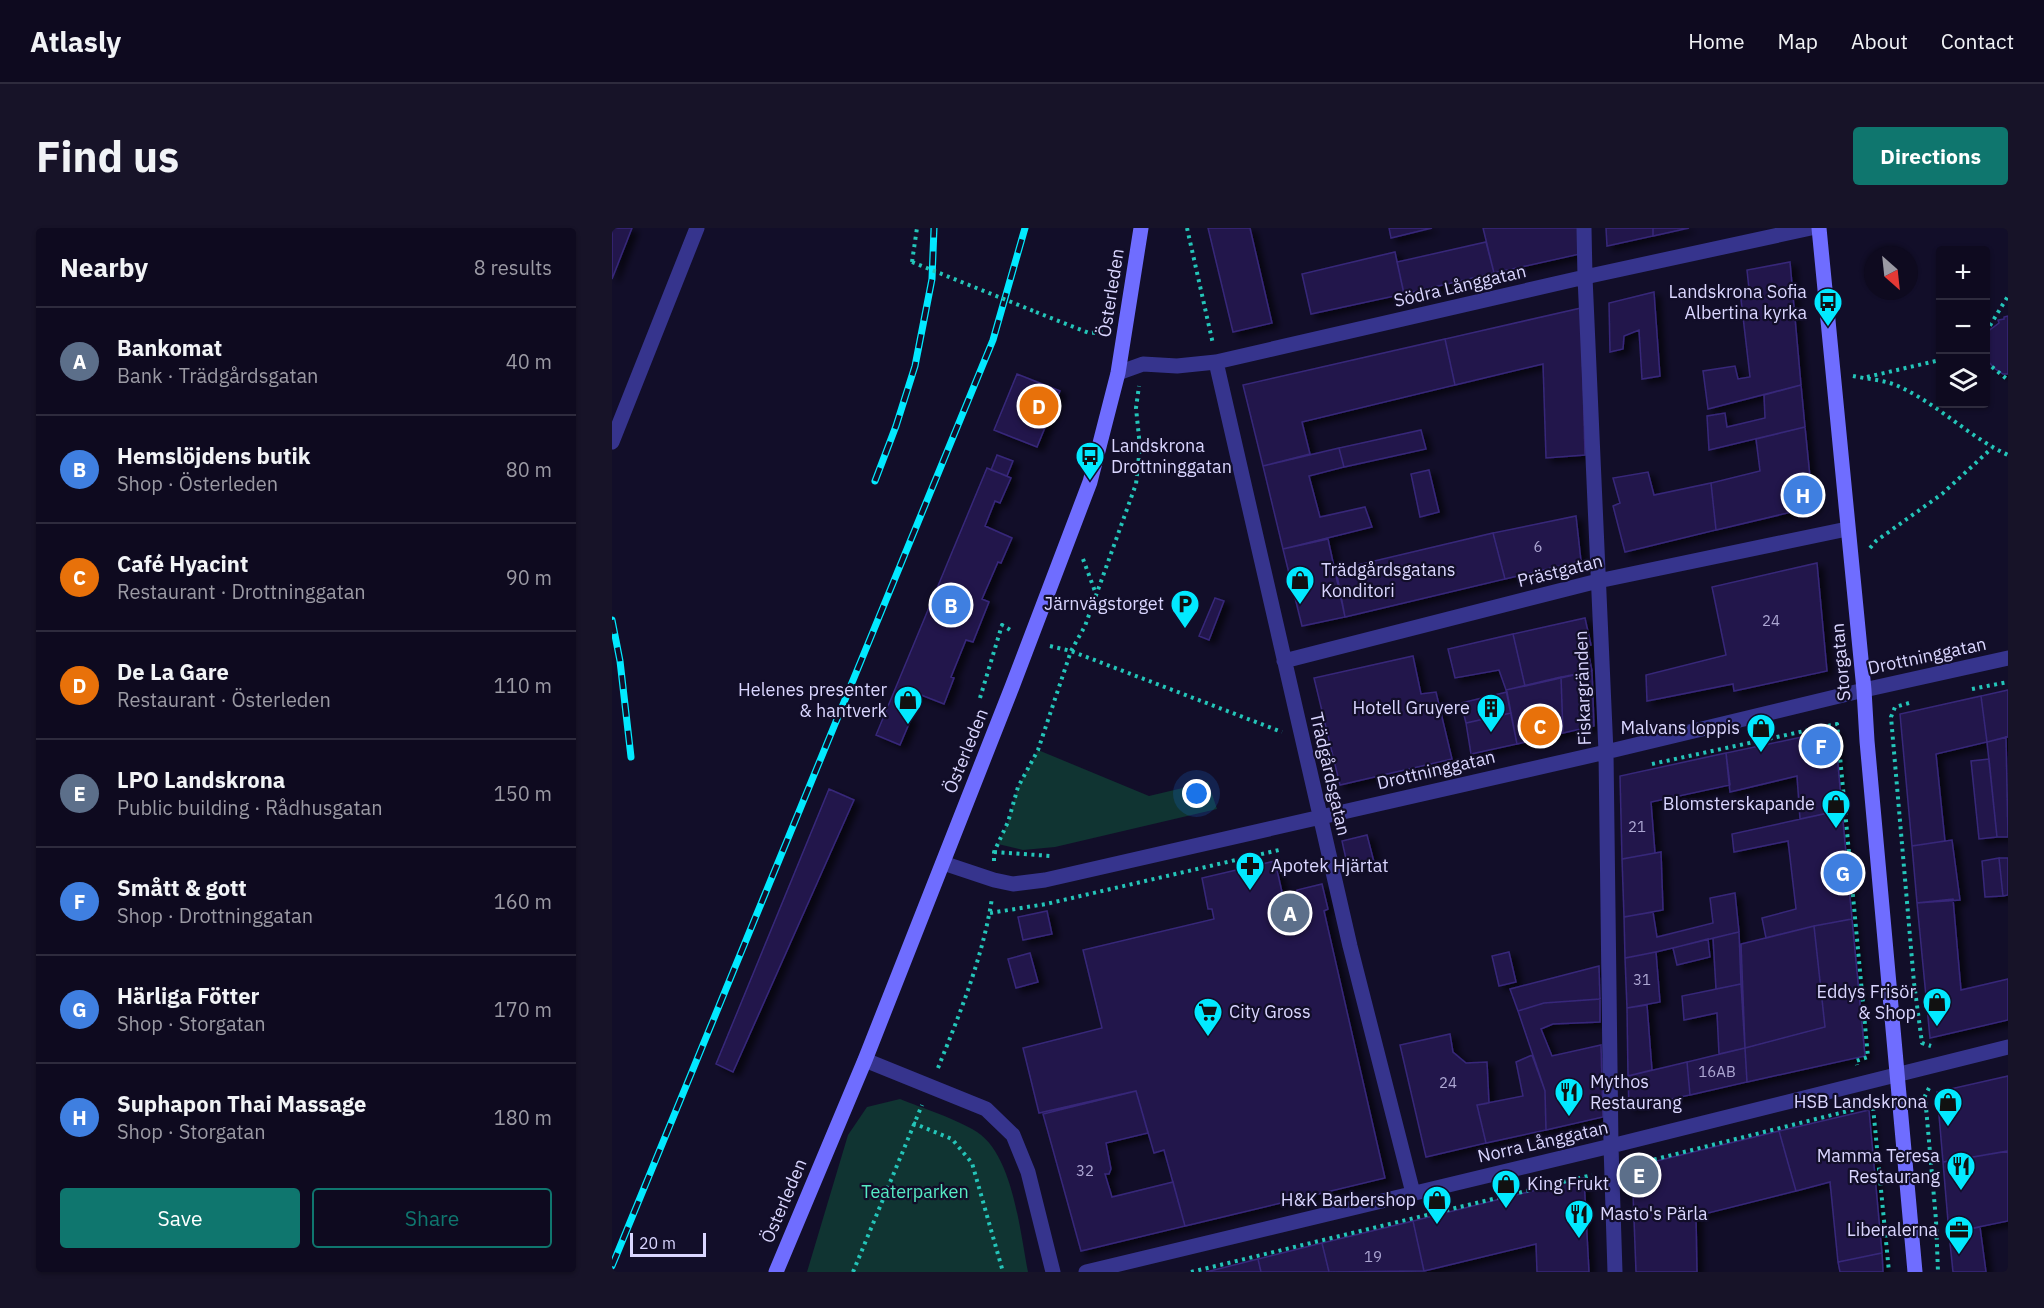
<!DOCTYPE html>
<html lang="en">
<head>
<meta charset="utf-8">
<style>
	:root { --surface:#0e0a1f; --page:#171328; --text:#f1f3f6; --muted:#9b9aa4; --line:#2e2b3d; --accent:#0f766e }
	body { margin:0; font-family:"IBM Plex Sans",sans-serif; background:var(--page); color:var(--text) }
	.controls { position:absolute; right:18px; top:18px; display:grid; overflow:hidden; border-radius:6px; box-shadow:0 2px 4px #0004 }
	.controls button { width:54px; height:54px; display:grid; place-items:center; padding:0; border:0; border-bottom:2px solid var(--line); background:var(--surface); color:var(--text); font:30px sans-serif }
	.compass { position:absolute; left:1252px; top:18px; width:54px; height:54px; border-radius:50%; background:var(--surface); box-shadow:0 2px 4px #0004; rotate:153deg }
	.scale { position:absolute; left:18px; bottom:15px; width:76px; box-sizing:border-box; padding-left:6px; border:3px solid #dad6ff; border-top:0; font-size:16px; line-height:21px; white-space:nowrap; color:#dad6ff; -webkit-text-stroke:4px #120e29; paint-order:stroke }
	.you { position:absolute; left:585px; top:566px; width:21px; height:21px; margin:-15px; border:4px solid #fff; border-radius:50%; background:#1a73e8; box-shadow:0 0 0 9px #1a73e833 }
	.badge { display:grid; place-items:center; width:39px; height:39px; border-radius:50%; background:var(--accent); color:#fff; font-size:20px; font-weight:700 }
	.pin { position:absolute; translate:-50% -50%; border:3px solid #fff; box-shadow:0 2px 6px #0006 }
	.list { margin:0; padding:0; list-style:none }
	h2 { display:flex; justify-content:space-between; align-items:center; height:78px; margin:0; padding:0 24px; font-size:26px }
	h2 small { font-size:20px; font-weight:400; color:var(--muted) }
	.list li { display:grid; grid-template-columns:39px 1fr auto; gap:18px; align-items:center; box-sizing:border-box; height:108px; padding:0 24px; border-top:2px solid var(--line) }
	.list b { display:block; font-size:22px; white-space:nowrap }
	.list p { margin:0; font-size:20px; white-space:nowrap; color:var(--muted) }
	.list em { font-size:20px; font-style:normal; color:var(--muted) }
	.actions { display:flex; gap:12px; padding:18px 24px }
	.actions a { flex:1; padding:14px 0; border:2px solid var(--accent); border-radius:6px; text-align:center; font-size:21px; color:var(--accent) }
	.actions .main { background:var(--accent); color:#fff }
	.icon { flex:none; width:33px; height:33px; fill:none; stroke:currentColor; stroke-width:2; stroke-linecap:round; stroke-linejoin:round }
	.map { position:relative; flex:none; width:1396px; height:1044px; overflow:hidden; border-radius:6px }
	header { display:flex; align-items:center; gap:36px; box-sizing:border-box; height:84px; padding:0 30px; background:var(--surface); border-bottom:2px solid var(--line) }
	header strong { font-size:28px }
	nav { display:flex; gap:33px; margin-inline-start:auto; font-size:21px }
	.intro { display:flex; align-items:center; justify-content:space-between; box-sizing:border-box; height:144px; padding:0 36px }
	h1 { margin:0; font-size:42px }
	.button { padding:15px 27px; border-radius:6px; background:var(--accent); color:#fff; font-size:21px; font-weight:700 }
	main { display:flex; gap:36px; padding:0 36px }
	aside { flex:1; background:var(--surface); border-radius:6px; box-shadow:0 2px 4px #0004 }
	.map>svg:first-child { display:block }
	.green { fill:#103432 }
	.building { fill:#22184c; stroke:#37287a; stroke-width:1.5; filter:url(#shadow) }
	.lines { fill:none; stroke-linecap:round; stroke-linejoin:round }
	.path { stroke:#24c5b9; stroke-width:4; stroke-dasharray:3 4.5; stroke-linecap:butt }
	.street { stroke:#36348d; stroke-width:15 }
	.secondary { stroke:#6f6dff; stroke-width:15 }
	.rail-casing { stroke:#02e9ff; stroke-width:7 }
	.rail { stroke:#120e29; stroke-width:4.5; stroke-dasharray:14; stroke-linecap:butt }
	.path-bridge { stroke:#24c5b9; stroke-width:4; stroke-dasharray:3 4.5; stroke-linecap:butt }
	.labels { text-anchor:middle; stroke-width:4.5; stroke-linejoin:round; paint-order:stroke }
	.number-label { font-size:15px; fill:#aca6d2 }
	.street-label { font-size:18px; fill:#dad6ff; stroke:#120e29 }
	.poi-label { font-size:18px; fill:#dad6ff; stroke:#120e29; text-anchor:end }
	.park-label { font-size:18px; fill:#56ebc4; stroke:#120e29 }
</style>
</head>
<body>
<header>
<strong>Atlasly</strong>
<nav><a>Home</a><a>Map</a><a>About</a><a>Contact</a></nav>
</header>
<div class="intro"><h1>Find us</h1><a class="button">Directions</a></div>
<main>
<aside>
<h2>Nearby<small>8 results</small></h2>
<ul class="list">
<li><span class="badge" style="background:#5c6f8a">A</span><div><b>Bankomat</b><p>Bank · Trädgårdsgatan</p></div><em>40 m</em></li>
<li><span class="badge" style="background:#3f7fe0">B</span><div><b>Hemslöjdens butik</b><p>Shop · Österleden</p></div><em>80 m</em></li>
<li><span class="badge" style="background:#e8710a">C</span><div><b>Café Hyacint</b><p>Restaurant · Drottninggatan</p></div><em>90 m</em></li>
<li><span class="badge" style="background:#e8710a">D</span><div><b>De La Gare</b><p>Restaurant · Österleden</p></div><em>110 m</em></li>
<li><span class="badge" style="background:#5c6f8a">E</span><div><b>LPO Landskrona</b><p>Public building · Rådhusgatan</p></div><em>150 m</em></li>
<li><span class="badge" style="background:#3f7fe0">F</span><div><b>Smått &amp; gott</b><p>Shop · Drottninggatan</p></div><em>160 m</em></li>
<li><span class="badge" style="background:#3f7fe0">G</span><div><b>Härliga Fötter</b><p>Shop · Storgatan</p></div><em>170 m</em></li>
<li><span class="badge" style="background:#3f7fe0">H</span><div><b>Suphapon Thai Massage</b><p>Shop · Storgatan</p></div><em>180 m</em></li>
</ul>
<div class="actions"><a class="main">Save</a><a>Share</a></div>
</aside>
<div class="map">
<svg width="1396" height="1044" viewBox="0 0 1396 1044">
	<defs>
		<filter id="shadow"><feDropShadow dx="6" dy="4" stdDeviation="3" flood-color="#0009"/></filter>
	</defs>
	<rect width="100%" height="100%" fill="#120e29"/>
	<path class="green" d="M426 522 537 568 596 554 605 581 443 619 411 622 386 616 396 594 406 559Z
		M288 871C310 880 345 891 365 904 401 927 408 1004 416 1044H195L236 907 255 879Z"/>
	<path class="building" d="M0 0H20L0 51Z
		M596 0H638L660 95 621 104Z
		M777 0H820L779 10Z
		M871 0H967L968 26 882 45Z
		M994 0H1041V8L995 18Z
		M1041 0H1077L1041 8Z
		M874 14 882 45 792 66 785 34Z
		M783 24 792 66 699 86 690 46Z
		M1178 34 1189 157 1096 181 1091 143 1123 138 1126 151 1138 149 1128 63 1137 61 1135 42Z
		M1042 64 1048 148 1030 151 1027 102 1012 108 1011 121 998 124 997 75Z
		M969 80 973 227 934 230 931 136 843 157 833 111Z
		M1396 88V146H1391L1382 140 1376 133 1374 125 1375 104 1387 95 1386 92 1392 91V89Z
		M833 111 843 157 690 194 698 226 651 238 631 157Z
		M405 146 448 163 425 219 382 202Z
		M1189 157 1193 199 1097 222 1095 188 1113 185 1115 199 1153 190 1152 167Z
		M1193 199 1201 279 1104 302 1099 255 1148 243 1144 211Z
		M809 202 814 221 732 239 727 220Z
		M727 220 732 239 697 248 708 289 753 279 760 299 671 321 651 238Z
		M385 227 401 233 395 248 379 242Z
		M375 240 399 250 388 275 383 273 373 298 400 310 389 335 386 334 370 371 377 374 361 414 354 412 339 449 342 450 332 476 304 465 294 489 299 491 288 517 264 507Z
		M817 242 827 284 808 289 799 246Z
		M1036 244 1042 267 1099 255 1104 302 1013 324 1001 278 1008 275 1001 250Z
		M964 288 969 333 893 351 881 305Z
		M881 305 893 351 733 389 724 342Z
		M716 311 733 389 690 398 671 321Z
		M1205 335 1215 443 1122 463 1121 456 1035 473 1034 447 1114 427 1100 359Z
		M603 370 612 373 597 412 587 408Z
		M973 390 979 417 975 418 980 443 913 458 901 406Z
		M901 406 913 458 894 462 887 442 843 450 836 421Z
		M801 428 809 466 824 464 840 531 728 557 702 450Z
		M980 443 982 498 951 505 949 449Z
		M949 449 951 505 905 516 894 462Z
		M1396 462V509L1375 514 1369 468Z
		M895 464 899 485 854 495 849 475Z
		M1369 468 1375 514 1324 526 1333 613 1300 618 1288 486Z
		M899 485 905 516 859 526 854 495Z
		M1223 502 1230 582 1188 591 1185 548 1118 564 1114 525Z
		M1394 509 1396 609H1385L1375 514Z
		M1114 525 1118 557 1039 574 1043 625 1010 631 1008 548Z
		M1377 531 1385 609 1367 611 1359 533Z
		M217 561 242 572 121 844 104 836Z
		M1230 582 1240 691 1202 698 1154 710 1150 690 1184 681 1176 613 1122 624 1120 606Z
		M755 607 762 634 736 640 730 613Z
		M1340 612 1348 672 1305 675 1300 618Z
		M1049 624 1051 682 1012 689 1010 631Z
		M1387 630 1391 668 1373 669 1370 633Z
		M1387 630H1396V667L1391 668Z
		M663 633 672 673 685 669V662L710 656 716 681 712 683 773 950 573 998 552 922 542 925 524 863 427 885 411 820 490 800 471 722 602 691 600 681H596L590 650Z
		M1123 665 1127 704 1044 724 1013 730 1012 689 1041 684 1045 709 1101 695 1098 670Z
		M1341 671 1349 762 1396 751V792L1318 810 1305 675Z
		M435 683 440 706 411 712 406 689Z
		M1240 691 1253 828 1135 854 1133 820 1213 799 1202 698Z
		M1202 698 1213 799 1133 820 1129 716Z
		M1127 704 1129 756 1104 761 1101 710Z
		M1096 711 1098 729 1065 737 1061 720Z
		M897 724 904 754 887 758 880 728Z
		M1044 724 1048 774 1015 780 1013 730Z
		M418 725 426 754 404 760 396 731Z
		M987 738 988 771 932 775 906 783 898 761Z
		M1129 756 1133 820 1107 826 1105 785 1072 792 1070 768Z
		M988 771V794L941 796 929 801 940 828 989 817 991 889 934 902 933 863 906 783 932 775Z
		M1035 777 1040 842 1016 848 1015 780Z
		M838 806 841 824 854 835 875 834 877 875 865 877 874 915 814 929 788 817Z
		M1133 820 1135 854 1078 867 1075 834Z
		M920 827 933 863 934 902 874 915 865 877 911 868 904 834Z
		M1075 834 1078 867 1017 880 1016 848Z
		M1396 848V923L1331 934 1325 864Z
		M524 863 536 905 494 915 499 941 497 946H493L500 969 561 954 573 998 469 1023 431 886Z
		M1257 882 1270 1025 1226 1034 1218 954 1184 963 1167 903Z
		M1167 903 1184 963 1084 988 1085 1044H1024L1020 939Z
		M1396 923V993L1337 1005 1331 934Z
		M972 950 977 1044H925L924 1016 812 1043 801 993Z
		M801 993 812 1043 717 1044 710 1015Z
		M1368 999 1374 1044H1341L1337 1005Z
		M710 1015 717 1044H649L646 1031Z
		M1270 1025 1271 1044H1228L1226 1034Z
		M646 1031 649 1044H594Z"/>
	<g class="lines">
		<path class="path" d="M575 0 601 116
			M300 34 305 0
			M424 84 477 105 494 104
			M1374 104 1396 68
			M1374 134 1396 152
			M1241 148C1255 151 1273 152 1286 158 1326 176 1357 209 1396 227
			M1255 149 1328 132
			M1258 320 1264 313 1330 266 1380 220
			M471 331 484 366
			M438 418 459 423 670 504
			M1360 461 1396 454
			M368 470 390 397 400 403
			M1297 475 1283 479 1279 489 1302 755 1310 815 1319 818
			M1040 536 1225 496 1256 829 1244 833 1245 837
			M382 624 439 628
			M382 633V624L396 594 406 559 426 522 459 423 473 398 524 256 528 219 524 180 527 158
			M378 685 434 676 667 622
			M326 840C348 785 371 729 380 670
			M1317 860 1313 868 1324 992 1326 1044
			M1255 876 1261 879 1277 1044
			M301 895 340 911 360 935 391 1044
			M1020 937 1240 882 1245 879
			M241 1044 310 877
			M579 1044 980 947"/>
		<path class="street" d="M972 0 973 49 994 524 999 918 1003 1044
			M604 134 738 718 801 965
			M506 145 531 136 565 138 604 134 973 49 1199 0
			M0 214 85 0
			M672 433 986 353 1235 301
			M331 635 382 652 401 656 433 652 994 524 1252 462 1396 430
			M253 832 374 881 401 907 416 944 441 1044
			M474 1044 999 918 1396 819"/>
		<path class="secondary" d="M1207 0 1252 462 1255 513 1303 1044
			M164 1044 253 832 400 459 478 254 506 145 529 0"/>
		<g class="rail-casing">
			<path id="rail" d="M263 253 284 198 303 138 320 51 322 0
				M0 392 8 433 19 529
				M0 1038 381 112 413 0"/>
		</g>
		<use href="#rail" class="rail"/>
		<path class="path-bridge" d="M300 34 424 84"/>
	</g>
	<defs>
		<g id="bus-pin" transform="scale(1.5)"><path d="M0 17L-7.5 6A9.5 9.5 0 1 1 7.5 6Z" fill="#02e9ff" stroke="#120e29"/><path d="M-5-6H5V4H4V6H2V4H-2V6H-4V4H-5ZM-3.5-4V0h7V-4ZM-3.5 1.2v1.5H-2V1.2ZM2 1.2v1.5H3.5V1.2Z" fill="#111"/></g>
		<g id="shop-pin" transform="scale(1.5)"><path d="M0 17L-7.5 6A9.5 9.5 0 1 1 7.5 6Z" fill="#02e9ff" stroke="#120e29"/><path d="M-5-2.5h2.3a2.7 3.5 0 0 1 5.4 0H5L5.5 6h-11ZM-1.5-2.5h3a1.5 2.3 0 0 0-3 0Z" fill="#111"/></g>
		<g id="parking-pin" transform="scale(1.5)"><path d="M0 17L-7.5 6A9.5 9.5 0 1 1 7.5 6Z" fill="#02e9ff" stroke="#120e29"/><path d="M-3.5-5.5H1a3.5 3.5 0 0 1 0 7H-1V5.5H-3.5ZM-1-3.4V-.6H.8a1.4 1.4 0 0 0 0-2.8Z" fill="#111"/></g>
		<g id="building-pin" transform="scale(1.5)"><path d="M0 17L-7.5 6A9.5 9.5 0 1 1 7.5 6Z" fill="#02e9ff" stroke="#120e29"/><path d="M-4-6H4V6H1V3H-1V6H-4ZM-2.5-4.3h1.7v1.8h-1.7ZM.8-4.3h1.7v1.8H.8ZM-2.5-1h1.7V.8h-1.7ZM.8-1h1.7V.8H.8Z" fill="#111"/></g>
		<g id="pharmacy-pin" transform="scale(1.5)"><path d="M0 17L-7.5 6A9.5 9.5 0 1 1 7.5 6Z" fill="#02e9ff" stroke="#120e29"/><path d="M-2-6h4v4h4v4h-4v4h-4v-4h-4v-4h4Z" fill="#111"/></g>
		<g id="supermarket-pin" transform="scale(1.5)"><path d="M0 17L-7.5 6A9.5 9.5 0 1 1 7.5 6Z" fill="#02e9ff" stroke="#120e29"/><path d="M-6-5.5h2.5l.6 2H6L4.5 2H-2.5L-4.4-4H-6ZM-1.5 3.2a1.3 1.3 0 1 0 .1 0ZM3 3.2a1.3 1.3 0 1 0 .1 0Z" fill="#111"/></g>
		<g id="restaurant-pin" transform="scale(1.5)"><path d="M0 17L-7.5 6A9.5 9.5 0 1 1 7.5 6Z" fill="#02e9ff" stroke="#120e29"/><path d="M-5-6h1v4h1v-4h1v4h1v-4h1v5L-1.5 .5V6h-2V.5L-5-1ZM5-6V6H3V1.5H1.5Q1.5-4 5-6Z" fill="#111"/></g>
		<g id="office-pin" transform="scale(1.5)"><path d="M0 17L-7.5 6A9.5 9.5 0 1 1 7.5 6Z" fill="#02e9ff" stroke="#120e29"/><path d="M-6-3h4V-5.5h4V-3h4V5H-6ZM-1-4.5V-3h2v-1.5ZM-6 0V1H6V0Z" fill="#111"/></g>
	</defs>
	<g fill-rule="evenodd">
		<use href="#bus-pin" x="1216" y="74"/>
		<use href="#bus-pin" x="478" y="228"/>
		<use href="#shop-pin" x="688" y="352"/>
		<use href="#parking-pin" x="573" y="376"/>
		<use href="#shop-pin" x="296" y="472"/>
		<use href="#building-pin" x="879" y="480"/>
		<use href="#shop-pin" x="1149" y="500"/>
		<use href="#shop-pin" x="1224" y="576"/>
		<use href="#pharmacy-pin" x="638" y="638"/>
		<use href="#shop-pin" x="1325" y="774"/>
		<use href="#supermarket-pin" x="596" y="784"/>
		<use href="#restaurant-pin" x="957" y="864"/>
		<use href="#shop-pin" x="1336" y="874"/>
		<use href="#restaurant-pin" x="1349" y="938"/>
		<use href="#shop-pin" x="894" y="956"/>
		<use href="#shop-pin" x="825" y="972"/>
		<use href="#restaurant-pin" x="967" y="986"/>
		<use href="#office-pin" x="1347" y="1002"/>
	</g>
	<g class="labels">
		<g class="number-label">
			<text x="926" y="324">6</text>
			<text x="1159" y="398">24</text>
			<text x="1025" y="604">21</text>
			<text x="1030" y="757">31</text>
			<text x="1105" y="849">16AB</text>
			<text x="836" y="860">24</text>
			<text x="473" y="948">32</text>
			<text x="761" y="1034">19</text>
		</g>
		<g class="street-label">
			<text transform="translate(848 58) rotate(-13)" y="6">Södra Långgatan</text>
			<text transform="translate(499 65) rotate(-81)" y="6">Österleden</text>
			<text transform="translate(948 343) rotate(-14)" y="6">Prästgatan</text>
			<text transform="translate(1315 428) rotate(-12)" y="6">Drottninggatan</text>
			<text transform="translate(1229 434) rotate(-95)" y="6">Storgatan</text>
			<text transform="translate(971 460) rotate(-92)" y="6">Fiskargränden</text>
			<text transform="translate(354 523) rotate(-68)" y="6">Österleden</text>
			<text transform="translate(824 542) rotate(-13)" y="6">Drottninggatan</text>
			<text transform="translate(718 546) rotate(77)" y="6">Trädgårdsgatan</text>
			<text transform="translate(931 914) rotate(-13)" y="6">Norra Långgatan</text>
			<text transform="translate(172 973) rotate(-67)" y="6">Österleden</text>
		</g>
		<g class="poi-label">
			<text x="1195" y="70">Landskrona Sofia<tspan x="1195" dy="21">Albertina kyrka</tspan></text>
			<text x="499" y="224" text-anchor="start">Landskrona<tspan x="499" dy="21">Drottninggatan</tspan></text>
			<text x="709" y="348" text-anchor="start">Trädgårdsgatans<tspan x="709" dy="21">Konditori</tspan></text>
			<text x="552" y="382">Järnvägstorget</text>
			<text x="275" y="468">Helenes presenter<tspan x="275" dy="21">&amp; hantverk</tspan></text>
			<text x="858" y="486">Hotell Gruyere</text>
			<text x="1128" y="506">Malvans loppis</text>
			<text x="1203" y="582">Blomsterskapande</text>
			<text x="659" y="644" text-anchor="start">Apotek Hjärtat</text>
			<text x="1304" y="770">Eddys Frisör<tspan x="1304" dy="21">&amp; Shop</tspan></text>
			<text x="617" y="790" text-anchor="start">City Gross</text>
			<text x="978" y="860" text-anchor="start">Mythos<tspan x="978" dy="21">Restaurang</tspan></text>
			<text x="1315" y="880">HSB Landskrona</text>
			<text x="1328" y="934">Mamma Teresa<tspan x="1328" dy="21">Restaurang</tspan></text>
			<text x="915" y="962" text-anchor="start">King Frukt</text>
			<text x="804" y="978">H&amp;K Barbershop</text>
			<text x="988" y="992" text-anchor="start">Masto's Pärla</text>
			<text x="1326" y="1008">Liberalerna</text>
		</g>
		<g class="park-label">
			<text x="303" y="970">Teaterparken</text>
		</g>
	</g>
</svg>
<div class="controls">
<button>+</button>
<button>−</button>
<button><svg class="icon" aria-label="layers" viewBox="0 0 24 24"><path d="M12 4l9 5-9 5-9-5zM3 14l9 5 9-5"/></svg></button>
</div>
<svg class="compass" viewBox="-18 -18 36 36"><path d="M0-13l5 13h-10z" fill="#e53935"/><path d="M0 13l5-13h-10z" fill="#9b9aa4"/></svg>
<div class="scale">20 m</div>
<div class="you"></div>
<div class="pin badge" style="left:678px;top:685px;background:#5c6f8a">A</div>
<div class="pin badge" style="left:339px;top:377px;background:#3f7fe0">B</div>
<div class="pin badge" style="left:928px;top:498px;background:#e8710a">C</div>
<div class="pin badge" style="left:427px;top:178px;background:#e8710a">D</div>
<div class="pin badge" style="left:1027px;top:947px;background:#5c6f8a">E</div>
<div class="pin badge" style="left:1209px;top:518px;background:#3f7fe0">F</div>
<div class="pin badge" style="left:1231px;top:645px;background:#3f7fe0">G</div>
<div class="pin badge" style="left:1191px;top:267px;background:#3f7fe0">H</div>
</div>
</main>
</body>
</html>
